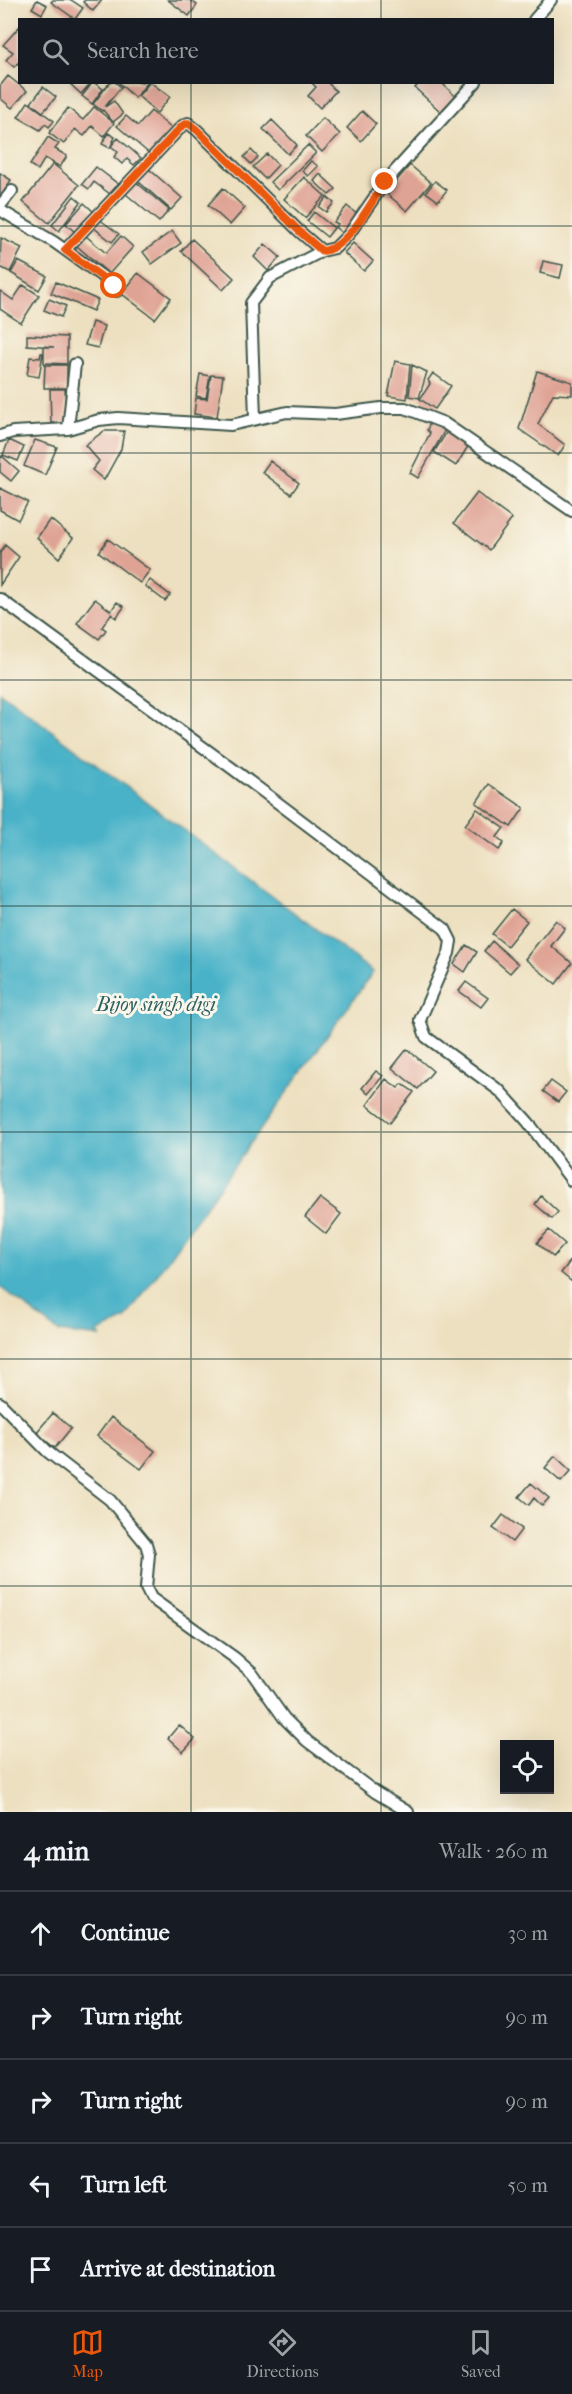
<!DOCTYPE html>
<html lang="en">
<head>
<meta charset="utf-8">
<style>
	:root { --surface:#171b24; --page:#20242c; --text:#f1f3f6; --muted:#9ea1a6; --line:#363941; --accent:#ea580c }
	body { margin:0; font-family:"IM FELL French Canon",serif; background:var(--page); color:var(--text) }
	.controls { position:absolute; right:18px; bottom:18px; display:grid; overflow:hidden; border-radius:0px; box-shadow:0 6px 24px #0002 }
	.controls button { width:54px; height:54px; display:grid; place-items:center; padding:0; border:0; border-bottom:2px solid var(--line); background:var(--surface); color:var(--text); font:30px sans-serif }
	.stop { position:absolute; width:18px; height:18px; margin:-14px; border:4px solid #ea580c; border-radius:50%; background:#fff }
	.stop.end { background:#ea580c; border-color:#fff; box-shadow:0 2px 6px #0008 }
	.list { margin:0; padding:0; list-style:none }
	h2 { display:flex; justify-content:space-between; align-items:center; height:78px; margin:0; padding:0 24px; font-size:26px }
	h2 small { font-size:20px; font-weight:400; color:var(--muted) }
	.list li { display:grid; grid-template-columns:39px 1fr auto; gap:18px; align-items:center; box-sizing:border-box; height:84px; padding:0 24px; border-top:2px solid var(--line) }
	.list b { display:block; font-size:22px; white-space:nowrap }
	.list em { font-size:20px; font-style:normal; color:var(--muted) }
	.icon { flex:none; width:33px; height:33px; fill:none; stroke:currentColor; stroke-width:2; stroke-linecap:round; stroke-linejoin:round }
	.map { position:relative; flex:none; width:572px; height:1812px; overflow:hidden }
	.search { position:absolute; background:var(--surface); box-shadow:0 6px 24px #0002; left:18px; right:18px; top:18px; height:66px; display:flex; align-items:center; gap:15px; box-sizing:border-box; padding:0 21px; border-radius:0px; color:var(--muted); font-size:22px }
	.sheet { height:498px; background:var(--surface) }
	nav { display:flex; justify-content:space-around; align-items:center; box-sizing:border-box; height:84px; border-top:2px solid var(--line); background:var(--surface); font-size:16px; color:var(--muted) }
	nav a { display:grid; justify-items:center; gap:3px }
	nav .on { color:var(--accent) }
	.map>svg:first-child { display:block }
	.water { fill:#4ab2c8; stroke:#34787e; stroke-width:1.5 }
	.building { fill:#dfa394 }
	.lines { fill:none; stroke-linecap:round; stroke-linejoin:round }
	.street-casing { stroke:#3e5549; stroke-width:14 }
	.street { stroke:#fff; stroke-width:10 }
	.route { stroke:#ea580c; stroke-width:8 }
	.grid { fill:none; stroke:#1f3d34; stroke-width:1.5; stroke-opacity:0.55 }
	.labels { text-anchor:middle; stroke-width:6; stroke-linejoin:round; paint-order:stroke }
	.water-label { font-size:20px; font-style:italic; fill:#2c6060; stroke:#fbf7ec }
</style>
</head>
<body>
<div class="map">
<svg width="572" height="1812" viewBox="0 0 572 1812">
	<rect width="100%" height="100%" fill="#fbf7ec"/>
	<filter id="ink" filterUnits="userSpaceOnUse"><feTurbulence type="fractalNoise" baseFrequency=".0167" numOctaves="2"/><feDisplacementMap in="SourceGraphic" scale="12" xChannelSelector="R" yChannelSelector="G"/><feConvolveMatrix kernelMatrix="1 2 1 2 8 2 1 2 1" color-interpolation-filters="sRGB"/></filter>
	<filter id="wash" filterUnits="userSpaceOnUse"><feTurbulence type="fractalNoise" baseFrequency=".008" numOctaves="4" result="noise"/><feDisplacementMap in="SourceGraphic" scale="24" xChannelSelector="R" yChannelSelector="G"/><feGaussianBlur stdDeviation="1.35" result="paint"/><feColorMatrix in="noise" values="0 0 0 0 0 0 0 0 0 0 0 0 0 0 0 0 0 1.4 0 .05"/><feComposite in="paint" operator="in"/></filter>
	<g filter="url(#wash)">
		<rect width="100%" height="100%" fill="#ede0c0"/>
		<path class="water" d="M0 692 373 972 125 1319 97 1333 101 1337 59 1332 0 1287Z"/>
		<g id="blocks">
			<path class="building" d="M37 0 47 5 42 14 32 8Z
				M53 0H71L83 8 75 19 51 2Z
				M85 0H102L93 11 83 2Z
				M168 0H190L197 5 189 16Z
				M20 26V61L14 67 6 60 13 52 3 45Z
				M8 76 27 91 12 108 0 98V86Z
				M68 82H88L90 84 81 94Z
				M93 82 103 89 92 104 82 96Z
				M110 82H115L121 87 105 107 114 101 123 114 113 122 103 110 102 111 93 104Z
				M118 82H148L135 98Z
				M150 82 170 97 157 113 138 96Z
				M311 82H327L336 91 320 108 308 96 316 87Z
				M420 82H441L455 96 441 112 415 88Z
				M43 87 56 97 43 112 31 103Z
				M28 102 54 121 49 127 45 124 40 130 18 117Z
				M94 107 114 123 104 136 92 126 84 136 75 129 64 144 49 133 68 108 83 120Z
				M151 111 172 129 152 156 117 126 126 116 138 126Z
				M362 111 376 124 361 141 347 128Z
				M323 118 340 134 322 152 306 136Z
				M272 120 297 145 288 154 263 129Z
				M108 133 115 137 110 148 102 144Z
				M48 137 59 144 55 149 67 156 60 167 45 158 38 170 30 165Z
				M118 138 141 158 134 165 127 159 122 164 114 157 118 152 111 146Z
				M308 145 316 153 278 190 270 182Z
				M251 150 258 157 251 164 244 157Z
				M267 154 278 165 265 179 253 167Z
				M311 161 318 166 308 176 302 171Z
				M53 164 79 185 49 223 23 202Z
				M410 165 431 183 407 211 386 193Z
				M96 167 118 184 110 194 94 182 89 189 82 184Z
				M149 169 182 198 171 210 138 181Z
				M0 173 11 180 0 198Z
				M320 174 336 189 329 195 314 181Z
				M304 177 325 196 305 218 284 199Z
				M435 181 447 190 438 201 426 192Z
				M136 182 169 210 159 222 126 194Z
				M223 188 245 208 230 225 208 205Z
				M74 196 81 202 59 231 52 225Z
				M327 197 334 203 326 212 319 207Z
				M84 203 95 213 76 233 66 224Z
				M347 206 359 216 344 235 335 227 338 224 334 222Z
				M314 212 334 228 327 237 307 221Z
				M99 219 119 234 112 242 93 227Z
				M172 231 181 243 152 264 143 252Z
				M86 236 106 253 121 236 133 247 109 274 77 246Z
				M1 238 22 248 10 272 0 267Z
				M192 239 234 278 223 290 181 251Z
				M353 243 373 261 364 271 344 253Z
				M265 244 280 257 268 271 254 257Z
				M18 261 47 276 39 290 11 273Z
				M543 261 563 265 560 278 540 273Z
				M138 273 171 298 155 319 122 294Z
				M56 282 98 300 93 311 51 293Z
				M23 285 39 295 21 323 0 309V291L13 300Z
				M49 299 66 306 61 317 44 310Z
				M92 322 104 326 98 348 85 345Z
				M27 335 67 337V364L44 363V347H54L27 345Z
				M41 353H43L39 377 27 375 30 357 40 358Z
				M395 361 410 364 407 399 388 396Z
				M45 365H67V388H44Z
				M412 365 427 372 419 398 409 396Z
				M537 371 572 382V395L553 394 538 424 565 445 558 456 519 429Z
				M433 373 451 386 435 409 420 399 430 384 428 380Z
				M200 374 210 376 206 398 196 396Z
				M211 375 223 376 217 417 194 414 196 398 207 399Z
				M50 389H65L67 423H51Z
				M431 420 446 428 418 478 410 473 430 433 427 430Z
				M448 430 470 443 456 466 434 452Z
				M104 431H124L121 449 104 480 92 470 99 461 85 445Z
				M9 440 24 447 18 461 3 455Z
				M35 440 57 447 45 475 24 466Z
				M2 456 19 471 11 481 0 472V459Z
				M270 461 299 483 291 494 262 472Z
				M0 488 28 502 18 520 0 510Z
				M477 493 512 519 489 550 454 523Z
				M50 519 73 538 59 558 37 538Z
				M108 539 150 570 140 583 99 552Z
				M5 545 19 557 0 585V553Z
				M150 580 170 595 165 601 145 586Z
				M95 599 111 611 117 602 124 607 116 618 111 614 102 627 106 630 99 639 77 623Z
				M489 784 524 808 511 827 476 803Z
				M477 809 504 828 497 837 504 843 499 850 465 825Z
				M512 909 527 921 507 946 492 934Z
				M556 920 565 928 551 946 572 963 556 984 525 959Z
				M492 941 518 964 510 973 484 951Z
				M466 945 477 952 465 972 454 964Z
				M466 982 488 998 481 1007 459 991Z
				M407 1049 433 1071 418 1089 392 1068Z
				M376 1071 383 1076 368 1094 362 1088Z
				M386 1079 398 1088 402 1084 414 1092 390 1123 367 1105Z
				M551 1081 566 1092 558 1102 543 1091Z
				M541 1196 558 1212 552 1219 535 1204Z
				M320 1198 341 1214 326 1234 305 1217Z
				M549 1230 565 1244 553 1257 537 1243Z
				M572 1259V1282L561 1273Z
				M53 1413 71 1428 55 1448 36 1433Z
				M111 1417 155 1451 141 1469 97 1436Z
				M555 1456 571 1471 561 1482 545 1468Z
				M531 1483 549 1498 542 1506 534 1498 529 1505 519 1497Z
				M503 1515 522 1529 512 1542 493 1528Z
				M179 1725 195 1739 183 1752 168 1738Z"/>
		</g>
	</g>
	<g filter="url(#ink)">
		<use href="#blocks" fill-opacity="0" stroke="#3e5549" stroke-width="1.5"/>
		<g class="lines">
			<g class="street-casing">
				<path id="street" d="M534 20 551 0
					M0 206 12 191
					M0 210 54 242 110 282 117 291
					M65 250 182 126 188 123 197 130 300 232 322 251 335 248 349 234 385 182 476 82
					M255 418 251 303 270 278 322 251
					M68 429 75 364
					M0 436 13 432 68 429 99 420 118 418 231 425 287 412 335 414 381 408H405L444 423 572 511
					M0 599 233 769 445 929 451 941 449 953 420 1020 426 1037 500 1091 528 1122 572 1181
					M0 1403 48 1452 110 1500 146 1544 149 1554 146 1588 151 1598 235 1658 252 1673 284 1718 307 1741 375 1792 408 1812"/>
			</g>
			<use href="#street" class="street"/>
		</g>
	</g>
	<g class="lines" filter="url(#ink)">
		<path class="route" d="M114 286 65 250 182 126 188 123 197 130 300 232 322 251C347 250 371 202 385 182"/>
	</g>
	<path class="grid" d="M191 0V20M381 0V20M191 82V1812M381 82V1812M0 226H572M0 453H572M0 680H572M0 906H572M0 1132H572M0 1359H572M0 1586H572"/>
	<g class="labels">
		<g class="water-label">
			<text x="156" y="1011">Bijoy singh digi</text>
		</g>
	</g>
</svg>
<div class="controls">
<button><svg class="icon" aria-label="locate" viewBox="0 0 24 24"><circle cx="12" cy="12" r="6"/><path d="M12 2v4M12 18v4M2 12h4M18 12h4"/></svg></button>
</div>
<div class="stop" style="left:114px;top:286px"></div>
<div class="stop end" style="left:385px;top:182px"></div>
<div class="search"><svg class="icon" aria-label="search" viewBox="0 0 24 24"><circle cx="10" cy="10" r="6"/><path d="M15 15l6 6"/></svg>Search here</div>
</div>
<section class="sheet">
<h2>4 min<small>Walk · 260 m</small></h2>
<ul class="list">
<li><svg class="icon" aria-label="ahead" viewBox="0 0 24 24"><path d="M12 20V5M6 11l6-6 6 6"/></svg><div><b>Continue</b></div><em>30 m</em></li>
<li><svg class="icon" aria-label="right" viewBox="0 0 24 24"><path d="M7 20v-9h11M14 6l5 5-5 5"/></svg><div><b>Turn right</b></div><em>90 m</em></li>
<li><svg class="icon" aria-label="right" viewBox="0 0 24 24"><path d="M7 20v-9h11M14 6l5 5-5 5"/></svg><div><b>Turn right</b></div><em>90 m</em></li>
<li><svg class="icon" aria-label="left" viewBox="0 0 24 24"><path d="M17 20v-9H6M10 6l-5 5 5 5"/></svg><div><b>Turn left</b></div><em>50 m</em></li>
<li><svg class="icon" aria-label="arrive" viewBox="0 0 24 24"><path d="M6 21V4h12l-3 4 3 4H6"/></svg><div><b>Arrive at destination</b></div></li>
</ul>
</section>
<nav>
<a class="on"><svg class="icon" aria-label="map" viewBox="0 0 24 24"><path d="M3 6l6-2 6 2 6-2v14l-6 2-6-2-6 2zM9 4v14M15 6v14"/></svg>Map</a>
<a><svg class="icon" aria-label="directions" viewBox="0 0 24 24"><path d="M12 3l9 9-9 9-9-9zM9 14v-3h6M13 9l2 2-2 2"/></svg>Directions</a>
<a><svg class="icon" aria-label="saved" viewBox="0 0 24 24"><path d="M7 4h10v16l-5-4-5 4z"/></svg>Saved</a>
</nav>
</body>
</html>
